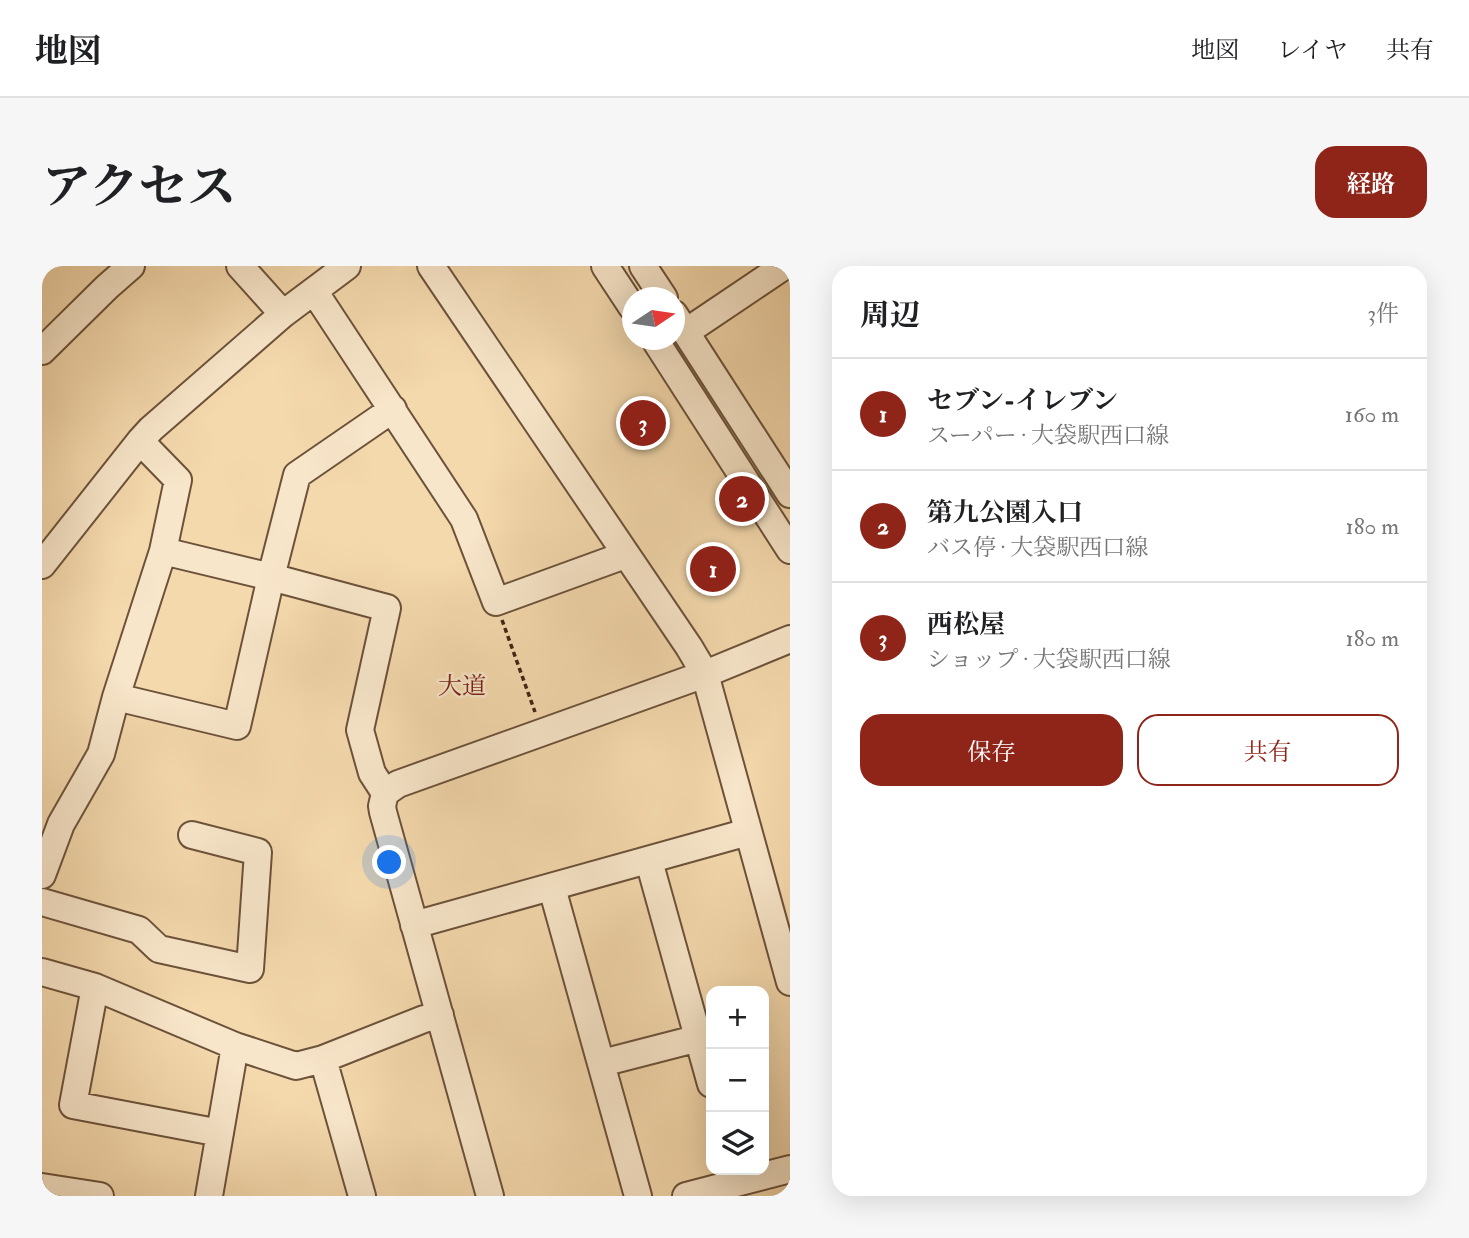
<!DOCTYPE html>
<html lang="ja">
<head>
<meta charset="utf-8">
<style>
	:root { --surface:#fff; --page:#f6f6f6; --text:#202124; --muted:#757577; --line:#e0e0e0; --accent:#8f2418 }
	body { margin:0; font-family:"IM FELL Double Pica","Noto Serif JP",serif; background:var(--page); color:var(--text) }
	.controls { position:absolute; right:21px; bottom:21px; display:grid; overflow:hidden; border-radius:14px; box-shadow:0 7px 28px #0002 }
	.controls button { width:63px; height:63px; display:grid; place-items:center; padding:0; border:0; border-bottom:2px solid var(--line); background:var(--surface); color:var(--text); font:35px sans-serif }
	.compass { position:absolute; left:580px; top:21px; width:63px; height:63px; border-radius:50%; background:var(--surface); box-shadow:0 7px 28px #0002; rotate:77deg }
	.you { position:absolute; left:348px; top:597px; width:24px; height:24px; margin:-18px; border:5px solid #fff; border-radius:50%; background:#1a73e8; box-shadow:0 0 0 10px #1a73e833 }
	.badge { display:grid; place-items:center; width:46px; height:46px; border-radius:50%; background:var(--accent); color:#fff; font-size:23px; font-weight:700 }
	.pin { position:absolute; translate:-50% -50%; border:4px solid #fff; box-shadow:0 2px 7px #0006 }
	.list { margin:0; padding:0; list-style:none }
	h2 { display:flex; justify-content:space-between; align-items:center; height:91px; margin:0; padding:0 28px; font-size:30px }
	h2 small { font-size:23px; font-weight:400; color:var(--muted) }
	.list li { display:grid; grid-template-columns:46px 1fr auto; gap:21px; align-items:center; box-sizing:border-box; height:112px; padding:0 28px; border-top:2px solid var(--line) }
	.list b { display:block; font-size:26px; white-space:nowrap }
	.list p { margin:0; font-size:23px; white-space:nowrap; color:var(--muted) }
	.list em { font-size:23px; font-style:normal; color:var(--muted) }
	.actions { display:flex; gap:14px; padding:21px 28px }
	.actions a { flex:1; padding:16px 0; border:2px solid var(--accent); border-radius:21px; text-align:center; font-size:24px; color:var(--accent) }
	.actions .main { background:var(--accent); color:#fff }
	.icon { flex:none; width:38px; height:38px; fill:none; stroke:currentColor; stroke-width:2; stroke-linecap:round; stroke-linejoin:round }
	.map { position:relative; flex:none; width:748px; height:930px; overflow:hidden; border-radius:21px }
	header { display:flex; align-items:center; gap:42px; box-sizing:border-box; height:98px; padding:0 35px; background:var(--surface); border-bottom:2px solid var(--line) }
	header strong { font-size:33px }
	nav { display:flex; gap:38px; margin-inline-start:auto; font-size:24px }
	.intro { display:flex; align-items:center; justify-content:space-between; box-sizing:border-box; height:168px; padding:0 42px }
	h1 { margin:0; font-size:49px }
	.button { padding:18px 32px; border-radius:21px; background:var(--accent); color:#fff; font-size:24px; font-weight:700 }
	main { display:flex; gap:42px; padding:0 42px }
	aside { flex:1; background:var(--surface); border-radius:21px; box-shadow:0 7px 28px #0002 }
	.map>svg:first-child { display:block }
	.lines { fill:none; stroke-linecap:round; stroke-linejoin:round }
	.minor-casing { stroke:#6c523a; stroke-width:30 }
	.path { stroke:#3f2513; stroke-width:3.5; stroke-dasharray:5 3.5; stroke-linecap:butt }
	.minor { stroke:#f8e6ca; stroke-width:26 }
	.labels { text-anchor:middle; stroke-width:5; stroke-linejoin:round; paint-order:stroke }
	.quarter-label { font-size:24px; fill:#7a1f14; stroke:#f8e6ca }
</style>
</head>
<body>
<header>
<strong>地図</strong>
<nav><a>地図</a><a>レイヤ</a><a>共有</a></nav>
</header>
<div class="intro"><h1>アクセス</h1><a class="button">経路</a></div>
<main>
<div class="map">
<svg width="748" height="930" viewBox="0 0 748 930">
	<rect width="100%" height="100%" fill="#f4d9ad"/>
	<filter id="stains"><feTurbulence type="fractalNoise" baseFrequency=".00286" numOctaves="4"/><feColorMatrix values="0 0 0 0 .2 0 0 0 0 .09 0 0 0 0 .02 0 0 0 .5 -.17"/></filter>
	<radialGradient id="worn" r=".72"><stop offset=".6" stop-color="#630" stop-opacity="0"/><stop offset="1" stop-color="#630" stop-opacity=".3"/></radialGradient>
	<g class="lines">
		<g class="minor-casing">
			<path id="minor" d="M198 0 241 48
				M389 0 647 381 663 408 748 716
				M563 0 590 41
				M601 0 622 32
				M272 25 422 253 454 336 583 289
				M632 48 748 228
				M644 66 742 0
				M613 74 748 284
				M0 85 65 21 89 0
				M121 285 229 311 345 342 318 464 330 507 343 527
				M0 299 98 175 109 163 241 48 305 0
				M74 431 195 460 229 311 255 209 351 143
				M607 595 669 818
				M0 609 19 558 59 488 74 431 121 285 136 214 98 175
				M510 622 596 930
				M0 636 97 664 117 683 208 703 216 586 150 569
				M372 659 706 566
				M0 706 53 721 193 780 254 800 281 793
				M53 721 31 839 178 867
				M560 797 657 772
				M0 921 58 930
				M167 930 193 780
				M320 930 281 793 382 753 398 749
				M448 930 341 546 340 540 343 527 356 518 663 408 748 373
				M644 930 748 903"/>
		</g>
		<path class="path" d="M460 354 493 446"/>
		<use href="#minor" class="minor"/>
	</g>
	<g class="labels">
		<g class="quarter-label">
			<text x="420" y="428">大道</text>
		</g>
	</g>
	<rect width="100%" height="100%" filter="url(#stains)"/>
	<rect width="100%" height="100%" fill="url(#worn)"/>
</svg>
<div class="controls">
<button>+</button>
<button>−</button>
<button><svg class="icon" aria-label="layers" viewBox="0 0 24 24"><path d="M12 4l9 5-9 5-9-5zM3 14l9 5 9-5"/></svg></button>
</div>
<svg class="compass" viewBox="-18 -18 36 36"><path d="M0-13l5 13h-10z" fill="#e53935"/><path d="M0 13l5-13h-10z" fill="#757577"/></svg>
<div class="you"></div>
<div class="pin badge" style="left:671px;top:303px">1</div>
<div class="pin badge" style="left:700px;top:233px">2</div>
<div class="pin badge" style="left:601px;top:157px">3</div>
</div>
<aside>
<h2>周辺<small>3件</small></h2>
<ul class="list">
<li><span class="badge">1</span><div><b>セブン-イレブン</b><p>スーパー · 大袋駅西口線</p></div><em>160 m</em></li>
<li><span class="badge">2</span><div><b>第九公園入口</b><p>バス停 · 大袋駅西口線</p></div><em>180 m</em></li>
<li><span class="badge">3</span><div><b>西松屋</b><p>ショップ · 大袋駅西口線</p></div><em>180 m</em></li>
</ul>
<div class="actions"><a class="main">保存</a><a>共有</a></div>
</aside>
</main>
</body>
</html>
